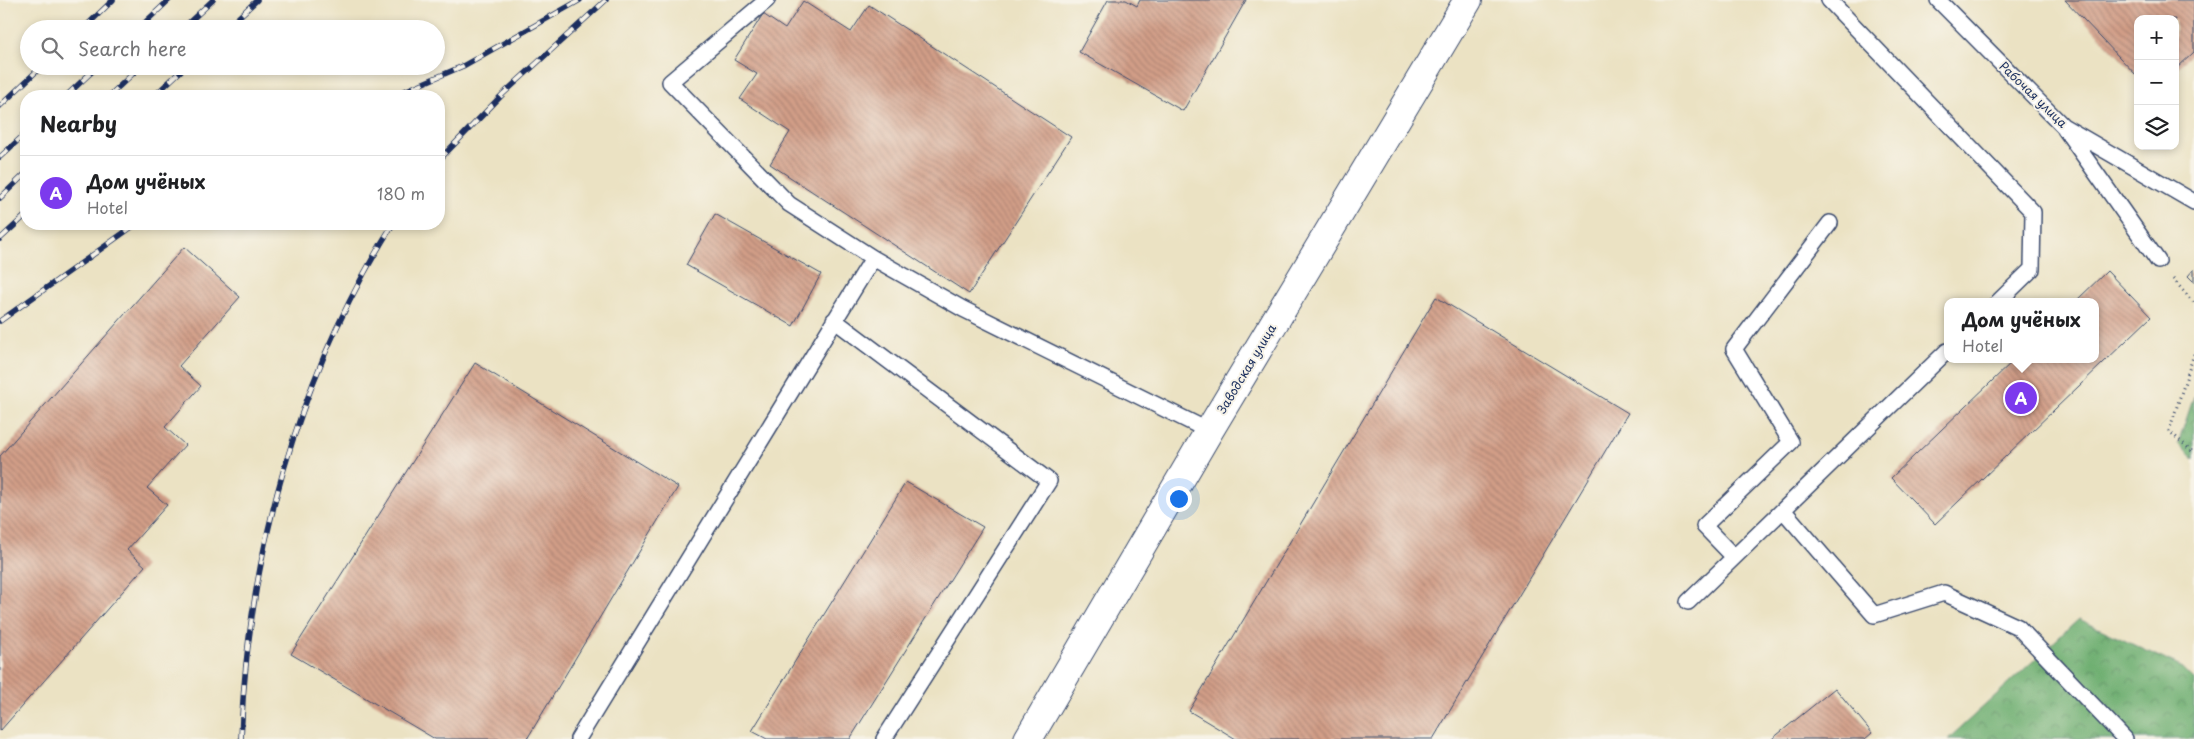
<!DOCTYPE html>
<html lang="en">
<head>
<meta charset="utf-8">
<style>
	:root { --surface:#fff; --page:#f6f6f6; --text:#202124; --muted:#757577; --line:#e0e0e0; --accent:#7c3aed }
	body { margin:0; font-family:"Playpen Sans",sans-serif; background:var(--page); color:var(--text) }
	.controls { position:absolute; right:15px; top:15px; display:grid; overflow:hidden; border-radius:10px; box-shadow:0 2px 8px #0003 }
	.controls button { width:45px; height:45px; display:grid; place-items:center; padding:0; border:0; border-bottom:1px solid var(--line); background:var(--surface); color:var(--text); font:25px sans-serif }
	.you { position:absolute; left:1178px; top:498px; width:18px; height:18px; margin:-12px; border:4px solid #fff; border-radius:50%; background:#1a73e8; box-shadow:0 0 0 8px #1a73e833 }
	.badge { display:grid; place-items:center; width:32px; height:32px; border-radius:50%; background:var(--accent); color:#fff; font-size:16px; font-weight:700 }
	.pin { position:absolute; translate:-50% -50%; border:2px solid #fff; box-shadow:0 1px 5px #0006 }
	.popup { position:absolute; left:1944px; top:298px; width:155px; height:65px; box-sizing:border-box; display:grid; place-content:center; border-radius:10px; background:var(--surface); filter:drop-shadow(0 1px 4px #0005); font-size:16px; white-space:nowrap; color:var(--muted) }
	.popup b { font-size:19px; color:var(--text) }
	.popup::after { content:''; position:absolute; left:50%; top:100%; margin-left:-10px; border:10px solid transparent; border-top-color:var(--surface) }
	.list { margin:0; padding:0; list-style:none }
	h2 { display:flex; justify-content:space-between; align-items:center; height:65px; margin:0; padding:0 20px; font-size:21px }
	h2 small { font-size:16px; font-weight:400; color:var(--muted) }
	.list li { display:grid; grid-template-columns:32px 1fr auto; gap:15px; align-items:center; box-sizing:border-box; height:75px; padding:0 20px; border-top:1px solid var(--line) }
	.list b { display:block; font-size:19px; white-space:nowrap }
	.list p { margin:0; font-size:16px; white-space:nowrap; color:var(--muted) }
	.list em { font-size:16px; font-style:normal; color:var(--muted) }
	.icon { flex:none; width:28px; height:28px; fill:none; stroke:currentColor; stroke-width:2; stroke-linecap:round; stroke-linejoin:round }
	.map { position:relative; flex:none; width:2194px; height:739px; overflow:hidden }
	.search { position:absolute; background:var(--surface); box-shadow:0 2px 8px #0003; left:20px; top:20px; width:425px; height:55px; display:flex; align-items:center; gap:12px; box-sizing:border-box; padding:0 18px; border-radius:28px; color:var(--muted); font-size:19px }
	.panel { position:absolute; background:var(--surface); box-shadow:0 2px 8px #0003; left:20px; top:90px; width:425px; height:140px; border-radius:20px }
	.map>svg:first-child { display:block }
	.forest { fill:url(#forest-crowns); stroke:#446f68 }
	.building { fill:url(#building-back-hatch) }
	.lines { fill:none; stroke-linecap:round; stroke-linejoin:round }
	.service-casing { stroke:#3a4a6d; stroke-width:18 }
	.tertiary-casing { stroke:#3a4a6d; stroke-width:30 }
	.path { stroke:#3a4a6d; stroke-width:3; stroke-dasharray:1 4; stroke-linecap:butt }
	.service { stroke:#fff; stroke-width:15 }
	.tertiary { stroke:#fff; stroke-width:28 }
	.rail-casing { stroke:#1b2f5e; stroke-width:5.5 }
	.rail { stroke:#f7f3e8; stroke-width:4; stroke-dasharray:11; stroke-linecap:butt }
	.labels { text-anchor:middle; stroke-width:4; stroke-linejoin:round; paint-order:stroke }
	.street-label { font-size:12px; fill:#1b2f5e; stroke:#f7f3e8 }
</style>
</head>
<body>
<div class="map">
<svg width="2194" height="739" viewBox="0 0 2194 739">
	<defs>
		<pattern id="forest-crowns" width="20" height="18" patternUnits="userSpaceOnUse" patternTransform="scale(1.25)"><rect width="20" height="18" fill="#6eaf71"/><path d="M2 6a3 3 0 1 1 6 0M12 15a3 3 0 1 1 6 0" fill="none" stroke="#5a8f60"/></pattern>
		<pattern id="building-back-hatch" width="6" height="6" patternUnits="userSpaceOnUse" patternTransform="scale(1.25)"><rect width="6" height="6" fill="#d29e87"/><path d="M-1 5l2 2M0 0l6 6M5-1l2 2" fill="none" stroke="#aa8172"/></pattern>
	</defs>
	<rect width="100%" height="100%" fill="#f7f3e8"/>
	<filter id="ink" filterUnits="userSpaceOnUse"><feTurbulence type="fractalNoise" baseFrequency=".02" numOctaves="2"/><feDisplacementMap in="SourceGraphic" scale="10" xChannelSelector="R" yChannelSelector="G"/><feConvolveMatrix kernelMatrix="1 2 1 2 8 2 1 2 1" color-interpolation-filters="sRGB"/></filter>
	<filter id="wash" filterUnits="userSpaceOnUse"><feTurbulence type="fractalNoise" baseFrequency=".0096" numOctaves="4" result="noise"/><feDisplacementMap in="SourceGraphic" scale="20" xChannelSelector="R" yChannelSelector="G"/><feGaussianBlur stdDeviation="1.12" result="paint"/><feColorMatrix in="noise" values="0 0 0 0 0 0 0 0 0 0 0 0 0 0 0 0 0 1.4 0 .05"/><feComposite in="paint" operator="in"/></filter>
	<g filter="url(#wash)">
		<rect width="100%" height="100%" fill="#ebe2c3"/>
		<path class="forest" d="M2194 396V459L2178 444Z
			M2079 619 2183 668 2194 679V739H1948Z"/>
		<g id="blocks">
			<path class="building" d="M1108 0H1126L1137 6 1140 0H1246L1183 111 1079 52Z
				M2065 0H2194V52L2175 70V19H2138V77Z
				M803 1 851 32 869 5 1071 137 969 294 770 164 790 132 740 99 757 74 734 60 763 14 785 29Z
				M715 214 821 274 793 326 686 265Z
				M184 247 240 297 179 366 201 386 165 427 185 445 147 488 167 505 127 550 145 566 0 731V456Z
				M2194 269V282L2188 276Z
				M2107 271 2151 317 1935 524 1891 478 2015 359H2095V302H2075Z
				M1436 297 1628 413 1433 739H1236L1189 711Z
				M475 363 678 487 527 739H435L291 654Z
				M906 482 983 527 850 739H767L752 731Z
				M1835 688 1872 733 1865 739H1772Z"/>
		</g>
	</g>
	<g filter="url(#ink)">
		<use href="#blocks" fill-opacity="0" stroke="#3a4a6d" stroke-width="1"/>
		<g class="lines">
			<g class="service-casing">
				<path id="service" d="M767 0 670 82 789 204 873 258 963 309 1209 431
					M1829 0 2033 212 2032 269 1998 302
					M1938 0 2063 126 2194 202
					M2065 129 2158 261
					M834 320 1049 481 884 739
					M1783 510 1874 615 1944 593 2018 627 2125 739
					M1734 557 1704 526 1791 442 1734 349 1830 223
					M1688 602 1947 351
					M578 739 873 258"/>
			</g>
			<g class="tertiary-casing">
				<path id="tertiary" d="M1028 739 1209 431 1468 0"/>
			</g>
			<path class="path" d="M2173 279 2194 303
				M2194 354 2169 431 2194 453"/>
			<use href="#service" class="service"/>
			<use href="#tertiary" class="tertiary"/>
			<g class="rail-casing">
				<path id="rail" d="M83 29 113 0
					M138 29 169 0
					M182 29 213 0
					M226 29 257 0
					M66 96 98 66
					M109 96 141 66
					M154 96 186 66
					M393 96 463 66 580 0
					M0 106 42 66
					M0 157 26 133
					M439 160 503 94 606 0
					M0 198 26 173
					M0 239 26 215
					M0 321 136 224
					M241 739C247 559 297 377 393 224"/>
			</g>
			<use href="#rail" class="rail"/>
		</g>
	</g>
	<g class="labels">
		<g class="street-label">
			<text transform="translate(2033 95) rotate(44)" y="4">Рабочая улица</text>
			<text transform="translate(1247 369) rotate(-59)" y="4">Заводская улица</text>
		</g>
	</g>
</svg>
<div class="controls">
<button>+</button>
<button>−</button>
<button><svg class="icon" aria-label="layers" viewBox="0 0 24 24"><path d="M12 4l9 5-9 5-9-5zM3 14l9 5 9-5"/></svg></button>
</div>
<div class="you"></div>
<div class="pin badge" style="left:2021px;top:398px">A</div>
<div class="popup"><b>Дом учёных</b>Hotel</div>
<div class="search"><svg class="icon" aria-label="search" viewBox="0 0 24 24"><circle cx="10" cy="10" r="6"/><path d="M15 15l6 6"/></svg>Search here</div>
<section class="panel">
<h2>Nearby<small></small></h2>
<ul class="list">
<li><span class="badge">A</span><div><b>Дом учёных</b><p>Hotel</p></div><em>180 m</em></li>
</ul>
</section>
</div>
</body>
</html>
